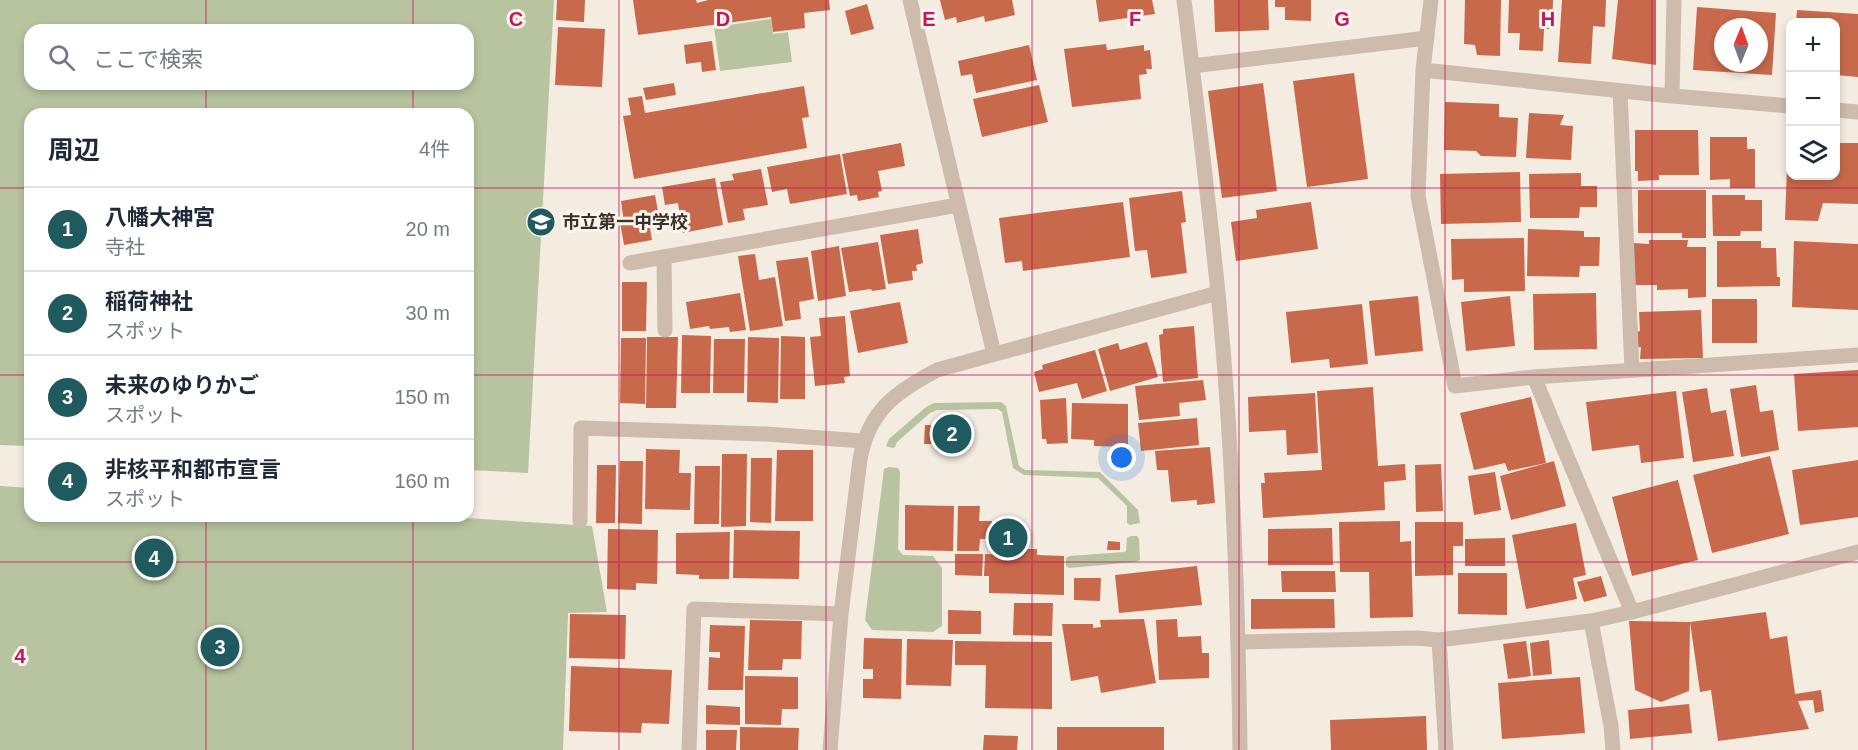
<!DOCTYPE html>
<html lang="ja">
<head>
<meta charset="utf-8">
<style>
	:root { --surface:#fff; --page:#f2f2f3; --text:#1f2937; --muted:#747a83; --line:#e0e1e3; --accent:#1f5a5e }
	body { margin:0; font-family:Arial,"Noto Sans JP",sans-serif; background:var(--page); color:var(--text) }
	.controls { position:absolute; right:18px; top:18px; display:grid; overflow:hidden; border-radius:12px; box-shadow:0 3px 9px #0003 }
	.controls button { width:54px; height:54px; display:grid; place-items:center; padding:0; border:0; border-bottom:2px solid var(--line); background:var(--surface); color:var(--text); font:30px sans-serif }
	.compass { position:absolute; left:1714px; top:18px; width:54px; height:54px; border-radius:50%; background:var(--surface); box-shadow:0 3px 9px #0003; rotate:1deg }
	.you { position:absolute; left:1122px; top:458px; width:21px; height:21px; margin:-15px; border:4px solid #fff; border-radius:50%; background:#1a73e8; box-shadow:0 0 0 9px #1a73e833 }
	.badge { display:grid; place-items:center; width:39px; height:39px; border-radius:50%; background:var(--accent); color:#fff; font-size:20px; font-weight:700 }
	.pin { position:absolute; translate:-50% -50%; border:3px solid #fff; box-shadow:0 2px 6px #0006 }
	.list { margin:0; padding:0; list-style:none }
	h2 { display:flex; justify-content:space-between; align-items:center; height:78px; margin:0; padding:0 24px; font-size:26px }
	h2 small { font-size:20px; font-weight:400; color:var(--muted) }
	.list li { display:grid; grid-template-columns:39px 1fr auto; gap:18px; align-items:center; box-sizing:border-box; height:84px; padding:0 24px; border-top:2px solid var(--line) }
	.list b { display:block; font-size:22px; white-space:nowrap }
	.list p { margin:0; font-size:20px; white-space:nowrap; color:var(--muted) }
	.list em { font-size:20px; font-style:normal; color:var(--muted) }
	.icon { flex:none; width:33px; height:33px; fill:none; stroke:currentColor; stroke-width:2; stroke-linecap:round; stroke-linejoin:round }
	.map { position:relative; flex:none; width:1858px; height:750px; overflow:hidden }
	.search { position:absolute; background:var(--surface); box-shadow:0 3px 9px #0003; left:24px; top:24px; width:450px; height:66px; display:flex; align-items:center; gap:15px; box-sizing:border-box; padding:0 21px; border-radius:18px; color:var(--muted); font-size:22px }
	.panel { position:absolute; background:var(--surface); box-shadow:0 3px 9px #0003; left:24px; top:108px; width:450px; height:414px; border-radius:18px }
	.map>svg:first-child { display:block }
	.green { fill:#b8c4a0; fill-rule:evenodd }
	.building { fill:#c8694b; fill-rule:evenodd }
	.lines { fill:none; stroke-linecap:round; stroke-linejoin:round }
	.service { stroke:#cdbbac; stroke-width:15 }
	.minor { stroke:#cdbbac; stroke-width:15 }
	.grid { fill:none; stroke:#c2185b; stroke-width:1.5; stroke-opacity:0.55 }
	.labels { text-anchor:middle; stroke-width:6; stroke-linejoin:round; paint-order:stroke }
	.poi-label { font-size:18px; font-weight:bold; fill:#3b302b; stroke:#fbf5ee; text-anchor:start }
	.grid-label { font-size:20px; text-anchor:middle; font-weight:bold; fill:#c2185b; stroke:#fbf5ee; stroke-width:6; stroke-linejoin:round; paint-order:stroke }
</style>
</head>
<body>
<div class="map">
<svg width="1858" height="750" viewBox="0 0 1858 750">
	<rect width="100%" height="100%" fill="#f4ebe1"/>
	<path class="green" d="M0 0H554L528 473 468 470V114H30V446L0 445ZM30 30H468V84H30Z
		M771 19 773 34 788 32 792 62 720 71 714 27Z
		M1001 402 1006 406 1019 466 1025 470 1100 472 1138 510 1140 523 1130 525 1127 523V506L1098 478 1024 475 1013 468 1002 412 998 409 937 410 930 413 897 442 895 447 892 448 886 446 889 439 926 407 934 403Z
		M889 467 898 468 900 472 898 549 903 555 933 556 942 568V626L933 632 872 630 865 620 884 469Z
		M0 486 30 488V516H434L592 526 607 612 568 613 563 750H0Z
		M1131 536H1137L1139 539 1140 560 1136 562 1069 568 1066 566V558L1069 556 1124 552 1126 551 1127 538Z"/>
	<path class="building" d="M557 0H585L584 22 556 20Z
		M633 0H696L697 3 708 0H829L830 10 804 13 805 28 773 32 771 17 638 35Z
		M940 0H1012L1015 15 985 22 984 16 957 23 956 17 945 20Z
		M1096 0H1152L1155 14 1099 22Z
		M1214 0H1268L1269 30 1215 32Z
		M1275 0H1311V21L1285 20V7H1275Z
		M1465 0H1501L1500 56 1477 55 1475 45 1464 44Z
		M1509 0H1553L1552 29H1544L1543 51 1519 50 1520 33H1508Z
		M1562 0H1606L1605 27 1593 26 1591 64 1558 62Z
		M1618 0H1656V65L1612 59Z
		M867 4 874 29 851 35 845 11Z
		M1697 7 1776 13 1772 75 1693 70ZM1723 27H1759V63H1723Z
		M1797 10 1858 14V77L1836 75V22H1796Z
		M558 27 605 29 602 87 555 85Z
		M712 41 716 70 702 72 701 62 686 64 684 45Z
		M1106 44 1107 50 1144 45V51L1150 50 1152 69H1146L1147 74 1139 75 1141 99 1072 107 1064 49Z
		M1029 45 1037 80 976 93 972 74 961 76 958 61Z
		M1354 73 1368 179 1307 187 1293 81Z
		M674 83 676 95 646 100 643 88Z
		M1263 83 1277 191 1222 198 1208 91Z
		M1039 85 1048 122 982 137 973 99Z
		M804 86 809 117 802 118 807 148 634 179 623 116 631 115 628 98 642 96 645 113Z
		M1445 102 1499 104V117L1518 118 1516 157 1481 156 1476 151 1444 150Z
		M1529 113 1564 115 1560 125 1573 126 1571 160 1526 158Z
		M1635 130H1698L1699 175H1659V180L1638 181V171H1635Z
		M1710 137H1747V149H1755V188H1730V179L1710 180Z
		M1788 141H1790V176H1836V143H1858V204L1823 203 1818 221 1785 220Z
		M901 143 905 166 878 171 882 191 878 192 879 197 858 201 857 195 850 196 842 154Z
		M840 154 847 194 790 204 787 189 772 192 767 167Z
		M761 169 768 205 743 209 745 220 728 223 720 182 734 180 732 174Z
		M1520 172 1521 222 1441 224 1440 174Z
		M1581 173V186H1597V207H1580L1579 218H1530L1529 174Z
		M715 178 723 225 683 233 678 203 665 205 662 187Z
		M1638 190H1706V238H1682V233H1638Z
		M1182 191 1186 222 1181 223 1187 273 1151 278 1147 250 1135 251 1129 198Z
		M655 195 658 211 653 212 655 221 649 222 652 240 624 245 620 222H624L621 201Z
		M1712 195H1745V200H1762V231H1741L1740 236H1713Z
		M1123 202 1130 257 1023 271 1022 261 1005 263 999 218Z
		M1311 202 1318 249 1236 261 1231 222 1257 218 1256 210Z
		M918 229 923 263 916 265 917 271H912L913 280 888 284 880 235Z
		M1528 229 1584 231V237H1600L1599 266H1580L1579 277 1527 276Z
		M1524 238 1525 291 1464 292V279L1452 280 1451 239Z
		M1649 240H1688L1687 247H1706V297L1688 298V289L1657 290V285H1634L1633 243 1649 244Z
		M1717 241H1761V248H1776L1777 277H1780V286L1717 287Z
		M1794 241 1858 244V310L1792 307Z
		M878 242 886 289 872 291 871 289 849 292 841 248Z
		M839 246 846 296 818 301 811 251Z
		M755 254 759 280 775 277 783 326 750 331 738 256Z
		M808 257 814 299 799 302 801 319 785 321 776 261Z
		M622 282H647L646 331H622Z
		M740 293 746 330 730 332 729 327 710 329 709 326 690 329 686 302Z
		M1596 293 1597 349 1534 350 1533 294Z
		M1418 296 1423 351 1375 356 1369 301Z
		M1510 296 1515 346 1466 351 1461 302Z
		M1712 299H1757V343H1712Z
		M900 302 908 343 858 353 850 311Z
		M1362 304 1368 364 1330 368 1329 359 1291 363 1286 312Z
		M1701 310 1703 358 1640 359 1641 347 1635 348V332L1640 331 1639 312Z
		M845 316 850 376 844 377 845 383 815 386 810 337 821 336 819 318Z
		M1194 326 1198 378 1163 382 1159 335 1163 334V329Z
		M682 335 711 336 710 393H681Z
		M781 336 805 337V399H780Z
		M647 337H678L676 408H646Z
		M748 337 779 338 778 403 747 402Z
		M621 338H646L645 404 620 403Z
		M714 339H745L744 393H713Z
		M1147 342 1158 377 1110 391 1098 349 1118 343 1120 350Z
		M1095 350 1107 391 1082 399 1077 383 1039 392 1034 372 1043 369 1042 365Z
		M1858 370V427L1798 431 1794 374Z
		M1203 380 1206 400 1179 403 1180 416 1139 420 1135 386Z
		M1756 385 1760 412 1773 410 1779 450 1741 457 1730 389Z
		M1373 387 1378 466 1405 464 1406 480 1384 482 1385 510 1263 518 1261 483H1265L1264 473 1322 470 1317 391Z
		M1707 388 1711 413 1726 410 1734 456 1693 462 1682 392Z
		M1676 391 1684 458 1641 463 1639 445 1592 451 1586 402Z
		M1315 393 1318 453 1287 455 1286 430 1249 432 1248 397Z
		M1531 397 1546 463 1508 471 1505 463 1474 470 1460 413Z
		M1066 398 1068 443 1047 444 1046 439H1042L1040 400Z
		M1072 403 1128 404V447L1094 446V440L1071 439Z
		M1197 418 1199 445 1141 451 1138 423Z
		M925 425H934L933 444H924Z
		M946 425H958L957 444 946 443Z
		M1210 447 1215 503 1197 505V500L1171 502 1168 470H1157L1155 451Z
		M646 449 680 450 679 473H691L690 510 645 509Z
		M777 450H813V521H775Z
		M722 454H747L746 526 721 527Z
		M1770 456 1789 534 1712 553 1693 475Z
		M751 458H772L771 523 750 522Z
		M1858 460V517L1800 525 1792 470Z
		M620 461H643L642 524 618 523Z
		M1554 461 1566 506 1511 520 1500 476Z
		M1441 464 1443 511 1416 512 1415 465Z
		M597 465H616L615 523H596Z
		M695 466H720L719 524H694Z
		M1495 472 1501 510 1474 515 1468 476Z
		M1678 480 1698 560 1632 576 1612 497Z
		M905 505 954 506 953 551 905 550Z
		M958 506H980L979 521H992L991 539H980L979 551H957Z
		M1400 521V542L1411 541 1413 617 1370 618 1369 572H1340L1339 522Z
		M1415 522H1463V546H1453V575L1415 576Z
		M1576 523 1586 575 1573 578 1577 599 1526 609 1512 535Z
		M1332 528 1333 565H1268V529Z
		M608 529 658 530 657 584 636 583V590L607 589Z
		M734 530 800 531 799 579 733 578Z
		M730 532 729 579H699V575L676 574V533Z
		M1505 538V566H1465V539Z
		M1108 541 1120 542V550H1107Z
		M1013 549H1037V555L1064 556V595L989 593V576H984L985 554 1013 555Z
		M955 554H983L982 576 955 575Z
		M1197 566 1202 605 1119 613 1115 575Z
		M1281 571H1335L1336 592H1282Z
		M1458 573H1507V615L1458 614Z
		M1601 576 1607 596 1584 602 1577 582Z
		M1074 578H1101L1100 601 1074 600Z
		M1251 599H1334L1335 628 1251 629Z
		M1014 603H1053L1052 636 1013 635Z
		M948 610 981 611V634H948Z
		M1766 612 1770 639 1787 636 1795 694 1821 690 1824 711 1815 713 1813 700 1798 701 1809 729 1718 741 1711 690 1700 692 1690 622 1689 691 1661 702 1635 690 1629 621 1690 622Z
		M570 614 626 615 625 659 569 658Z
		M1144 619 1156 683 1101 693 1098 676 1071 681 1062 624H1093V628L1101 627 1100 620Z
		M1177 619 1178 637 1201 636 1202 653H1209V678L1159 680 1156 620Z
		M750 620 802 621 801 659H783L782 670H748Z
		M710 625 745 626 743 690H708L709 657 720 658V652H709Z
		M864 638 902 639 901 699 863 698V679H873V669H863Z
		M907 639 953 640 951 686 906 685Z
		M1549 640 1552 674 1533 676 1530 643Z
		M955 641 1052 642V709L985 708 986 665H955Z
		M1526 641 1531 676 1508 679 1503 644Z
		M571 666 672 670 669 724 642 723 641 733 569 731Z
		M745 676 798 677V709H782L781 725 745 724Z
		M1580 677 1585 733 1502 739 1498 683Z
		M1689 704 1692 733 1630 739 1628 710Z
		M706 705 740 707V725L706 724Z
		M1426 716 1427 750H1331L1330 720Z
		M740 727 799 728 798 750H740Z
		M1057 727H1164V750H1057Z
		M706 730H737L736 750H706Z
		M984 735 1018 736 1017 750H983Z"/>
	<g class="lines">
		<path class="service" d="M1439 640 1446 750
			M1239 642 1418 638 1439 640 1591 621"/>
		<path class="minor" d="M910 0 994 354
			M1184 0C1196 97 1208 195 1218 293 1233 445 1238 597 1240 750
			M1431 0 1423 70 1418 196 1455 386 1534 377 1858 355
			M1192 66 1427 38
			M1423 70 1661 95 1790 106
			M1620 91 1632 370
			M1672 96 1674 0
			M1836 110 1858 112
			M664 257 665 330
			M630 263 958 205
			M1534 377 1632 612 1858 552
			M580 521 581 428 766 434 863 441
			M689 750 694 609 841 614
			M830 750 841 614 860 459C869 410 895 393 937 370L1218 293
			M1613 750 1611 726 1591 621 1632 612"/>
	</g>
	<path class="grid" d="M206 0V30M413 0V30M619 0V750M826 0V750M1032 0V750M1239 0V750M1445 0V750M1652 0V750M206 84V114M413 84V114M0 188H30M468 188H1858M0 375H30M468 375H1858M206 516V750M413 516V750M0 562H1858"/>
	<defs>
		<g id="school-disc" transform="scale(1.5)"><circle r="9.5" fill="#1f5a5e" stroke="#fbf5ee"/><path d="M0-5L7-2L0 1L-7-2ZM-4 1L0 2.5L4 1V4Q0 6-4 4Z" fill="#fff"/></g>
	</defs>
	<g fill-rule="evenodd">
		<use href="#school-disc" x="541" y="222"/>
	</g>
	<g class="labels">
		<g class="poi-label">
			<text x="562" y="228">市立第一中学校</text>
		</g>
	</g>
	<g class="grid-label">
		<text x="516" y="26">C</text>
		<text x="723" y="26">D</text>
		<text x="929" y="26">E</text>
		<text x="1135" y="26">F</text>
		<text x="1342" y="26">G</text>
		<text x="1548" y="26">H</text>
		<text x="20" y="663">4</text>
	</g>
</svg>
<div class="controls">
<button>+</button>
<button>−</button>
<button><svg class="icon" aria-label="layers" viewBox="0 0 24 24"><path d="M12 4l9 5-9 5-9-5zM3 14l9 5 9-5"/></svg></button>
</div>
<svg class="compass" viewBox="-18 -18 36 36"><path d="M0-13l5 13h-10z" fill="#e53935"/><path d="M0 13l5-13h-10z" fill="#747a83"/></svg>
<div class="you"></div>
<div class="pin badge" style="left:1008px;top:538px">1</div>
<div class="pin badge" style="left:952px;top:434px">2</div>
<div class="pin badge" style="left:220px;top:647px">3</div>
<div class="pin badge" style="left:154px;top:558px">4</div>
<div class="search"><svg class="icon" aria-label="search" viewBox="0 0 24 24"><circle cx="10" cy="10" r="6"/><path d="M15 15l6 6"/></svg>ここで検索</div>
<section class="panel">
<h2>周辺<small>4件</small></h2>
<ul class="list">
<li><span class="badge">1</span><div><b>八幡大神宮</b><p>寺社</p></div><em>20 m</em></li>
<li><span class="badge">2</span><div><b>稲荷神社</b><p>スポット</p></div><em>30 m</em></li>
<li><span class="badge">3</span><div><b>未来のゆりかご</b><p>スポット</p></div><em>150 m</em></li>
<li><span class="badge">4</span><div><b>非核平和都市宣言</b><p>スポット</p></div><em>160 m</em></li>
</ul>
</section>
</div>
</body>
</html>
